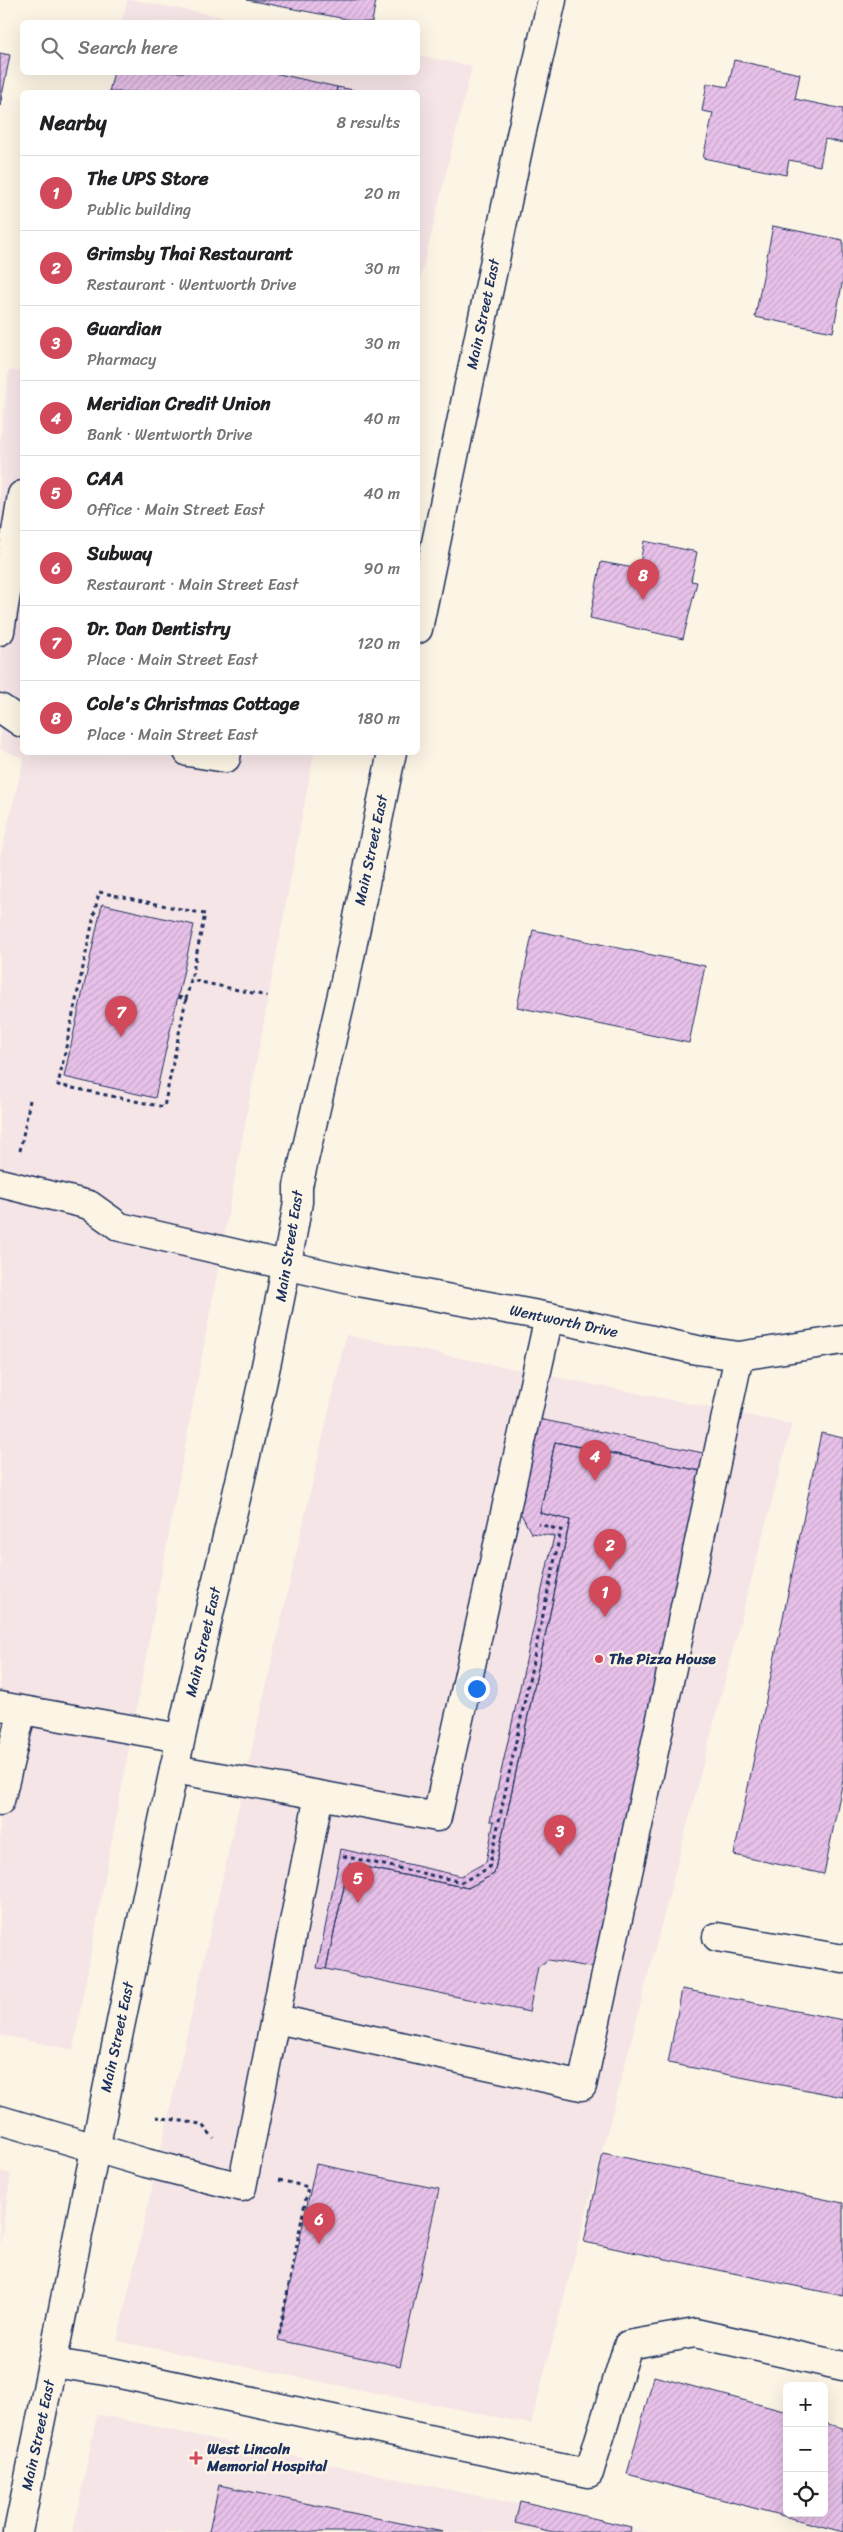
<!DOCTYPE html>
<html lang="en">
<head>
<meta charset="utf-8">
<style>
	:root { --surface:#fff; --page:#f6f6f6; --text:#202124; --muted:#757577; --line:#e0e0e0; --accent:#d1495b }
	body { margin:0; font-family:Sriracha,sans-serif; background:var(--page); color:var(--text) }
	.controls { position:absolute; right:15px; bottom:15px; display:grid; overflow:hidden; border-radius:8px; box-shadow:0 5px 20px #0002 }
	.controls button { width:45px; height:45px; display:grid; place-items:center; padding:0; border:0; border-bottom:1px solid var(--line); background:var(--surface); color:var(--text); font:25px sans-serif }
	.you { position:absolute; left:476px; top:1688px; width:18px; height:18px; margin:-12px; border:4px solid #fff; border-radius:50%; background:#1a73e8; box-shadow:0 0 0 8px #1a73e833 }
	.badge { display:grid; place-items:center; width:32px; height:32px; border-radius:50%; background:var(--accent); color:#fff; font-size:16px; font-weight:700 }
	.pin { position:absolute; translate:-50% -41px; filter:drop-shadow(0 1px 2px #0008) }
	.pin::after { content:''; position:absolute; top:26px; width:18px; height:15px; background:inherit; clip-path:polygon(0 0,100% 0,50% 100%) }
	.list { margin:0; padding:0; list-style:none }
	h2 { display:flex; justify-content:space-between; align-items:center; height:65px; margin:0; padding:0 20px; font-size:21px }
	h2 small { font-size:16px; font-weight:400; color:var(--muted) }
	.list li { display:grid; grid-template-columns:32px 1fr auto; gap:15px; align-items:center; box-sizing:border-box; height:75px; padding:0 20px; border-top:1px solid var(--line) }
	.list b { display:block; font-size:19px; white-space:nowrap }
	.list p { margin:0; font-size:16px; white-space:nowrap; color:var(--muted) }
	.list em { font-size:16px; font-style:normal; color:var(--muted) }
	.icon { flex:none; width:28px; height:28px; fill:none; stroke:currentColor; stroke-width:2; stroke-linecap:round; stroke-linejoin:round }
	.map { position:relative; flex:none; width:843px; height:2532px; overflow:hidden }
	.search { position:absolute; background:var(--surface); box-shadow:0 5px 20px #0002; left:20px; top:20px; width:400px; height:55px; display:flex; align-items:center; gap:12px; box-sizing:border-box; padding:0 18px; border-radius:8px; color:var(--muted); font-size:19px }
	.panel { position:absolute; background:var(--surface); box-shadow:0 5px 20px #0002; left:20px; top:90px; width:400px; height:665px; border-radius:8px }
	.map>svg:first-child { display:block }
	.built { fill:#f6e5e6 }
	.building { fill:url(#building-hatch); stroke:#1b2f5e }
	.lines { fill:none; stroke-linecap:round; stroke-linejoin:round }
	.minor-casing { stroke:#1b2f5e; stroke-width:31 }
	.major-casing { stroke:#1b2f5e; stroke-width:31 }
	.path { stroke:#1b2f5e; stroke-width:3; stroke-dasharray:4 4; stroke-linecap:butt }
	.minor { stroke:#fcf5e5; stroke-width:28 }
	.major { stroke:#fcf5e5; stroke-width:28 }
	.poi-dot { fill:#d1495b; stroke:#fcf5e5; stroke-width:2 }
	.labels { text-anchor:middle; stroke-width:5; stroke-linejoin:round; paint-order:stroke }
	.street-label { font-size:15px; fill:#1b2f5e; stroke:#fcf5e5 }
	.poi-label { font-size:15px; font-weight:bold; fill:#1b2f5e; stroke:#fcf5e5; text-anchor:start }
</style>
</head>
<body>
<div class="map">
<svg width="843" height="2532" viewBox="0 0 843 2532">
	<defs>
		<pattern id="building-hatch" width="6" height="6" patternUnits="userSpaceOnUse" patternTransform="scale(1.25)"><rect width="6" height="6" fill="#e8c1e9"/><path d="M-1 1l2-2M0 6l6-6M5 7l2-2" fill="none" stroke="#c6a6ca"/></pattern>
	</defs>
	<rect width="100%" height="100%" fill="#fcf5e5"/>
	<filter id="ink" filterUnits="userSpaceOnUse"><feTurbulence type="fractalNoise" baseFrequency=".02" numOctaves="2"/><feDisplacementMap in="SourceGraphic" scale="10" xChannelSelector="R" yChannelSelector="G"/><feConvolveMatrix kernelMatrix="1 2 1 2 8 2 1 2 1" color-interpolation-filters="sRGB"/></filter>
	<g filter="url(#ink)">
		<path class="built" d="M127 0H134L250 22H122Z
			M418 55 472 66 418 289V92H108L112 73 418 72Z
			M9 370 22 372V752L314 753 73 2050 0 2035V857L24 758 0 749V438Z
			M346 1335 792 1424 531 2424 117 2341Z
			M0 2171 11 2174 0 2245Z
			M97 2414 646 2532H73Z"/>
		<path class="building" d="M247 0H376L372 22H362Z
			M0 53 10 55 0 106Z
			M734 60 800 74 795 99 843 109V143L825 139 820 166 789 160 786 175 703 158 713 113 702 111 707 83 728 87Z
			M114 72H270L337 87 336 92H109Z
			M337 87 365 92H336Z
			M773 226 843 240V279L833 332 755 317Z
			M644 541 697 552 691 581 697 582 683 639 590 618 601 562 639 569Z
			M102 904 194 925 155 1098 64 1077Z
			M533 930 705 966 689 1043 517 1007Z
			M539 1419 708 1454 701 1471 555 1442 540 1513 570 1520 494 1874 468 1888 349 1864 326 1969 317 1968 341 1849 461 1876 486 1862 494 1821H490L554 1536 531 1533 520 1512Z
			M821 1433 843 1438V1780L824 1874 734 1855Z
			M555 1442 701 1471 595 1968 548 1960 538 1967 529 2012 326 1969 349 1864 468 1888 494 1874 570 1520 540 1513Z
			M682 1989 843 2020V2097L668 2063Z
			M603 2153 843 2203V2296L584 2242Z
			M316 2164 439 2189 400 2366 278 2340Z
			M654 2376 787 2412V2513H824V2423L843 2428V2532L627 2474Z
			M219 2485 443 2532H209Z
			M520 2501 631 2527 630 2532H553L515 2523Z"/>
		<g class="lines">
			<g class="minor-casing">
				<path id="minor" d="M0 631 22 495
					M0 708 22 723
					M188 752 226 758 227 752
					M0 1183 89 1205 120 1227 359 1282 549 1317 697 1350 739 1356 843 1340
					M0 1706 180 1738
					M319 1795 437 1817 549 1317
					M0 1801 22 1710
					M717 1937 843 1959
					M277 2019 582 2086 739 1356
					M0 2120 146 2163 242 2187C267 2056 294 1926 319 1795L174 1769
					M53 2363 106 2371 589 2473 628 2345 695 2333 843 2366"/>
			</g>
			<g class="major-casing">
				<path id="major" d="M418 629 521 135 552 0
					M18 2532C72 2269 122 2005 180 1742 219 1562 267 1384 298 1202V1186L344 986 392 752"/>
			</g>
			<path class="path" d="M178 997 186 999 191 980 267 996
				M186 999 164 1107 58 1085 99 892 205 914 191 980
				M20 1151 30 1100
				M343 1856 462 1882 489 1868 561 1530 538 1524
				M156 2117 201 2124 214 2138
				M279 2180 308 2187 279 2336"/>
			<use href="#minor" class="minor"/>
			<use href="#major" class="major"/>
		</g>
	</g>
	<g class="poi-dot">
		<circle cx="599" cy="1659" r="5"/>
		<path d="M193.5 2450.5h5v5h5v5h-5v5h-5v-5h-5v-5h5z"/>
	</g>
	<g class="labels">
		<g class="street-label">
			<text transform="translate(483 314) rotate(-78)" y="5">Main Street East</text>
			<text transform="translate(371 850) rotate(-78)" y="5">Main Street East</text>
			<text transform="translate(289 1246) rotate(-81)" y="5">Main Street East</text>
			<text transform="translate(564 1321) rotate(12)" y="5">Wentworth Drive</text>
			<text transform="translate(203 1642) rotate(-77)" y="5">Main Street East</text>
			<text transform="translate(117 2037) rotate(-78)" y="5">Main Street East</text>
			<text transform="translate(38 2435) rotate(-78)" y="5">Main Street East</text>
		</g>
		<g class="poi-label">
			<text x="609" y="1664">The Pizza House</text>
			<text x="207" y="2454">West Lincoln<tspan x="207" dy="17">Memorial Hospital</tspan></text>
		</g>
	</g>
</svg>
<div class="controls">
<button>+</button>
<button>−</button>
<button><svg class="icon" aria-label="locate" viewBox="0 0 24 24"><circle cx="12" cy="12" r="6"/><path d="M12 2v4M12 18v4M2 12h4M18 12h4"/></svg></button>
</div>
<div class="you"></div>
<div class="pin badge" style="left:605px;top:1617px">1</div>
<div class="pin badge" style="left:610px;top:1570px">2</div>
<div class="pin badge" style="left:560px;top:1856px">3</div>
<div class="pin badge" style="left:595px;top:1481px">4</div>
<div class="pin badge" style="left:358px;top:1903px">5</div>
<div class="pin badge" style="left:319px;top:2244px">6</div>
<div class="pin badge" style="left:121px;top:1037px">7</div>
<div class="pin badge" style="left:643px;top:600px">8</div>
<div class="search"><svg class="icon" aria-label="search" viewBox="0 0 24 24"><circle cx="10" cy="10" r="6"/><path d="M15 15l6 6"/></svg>Search here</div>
<section class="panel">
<h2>Nearby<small>8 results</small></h2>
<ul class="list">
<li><span class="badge">1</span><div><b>The UPS Store</b><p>Public building</p></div><em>20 m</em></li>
<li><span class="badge">2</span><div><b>Grimsby Thai Restaurant</b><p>Restaurant · Wentworth Drive</p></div><em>30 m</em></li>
<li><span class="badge">3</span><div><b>Guardian</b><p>Pharmacy</p></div><em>30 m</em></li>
<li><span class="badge">4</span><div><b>Meridian Credit Union</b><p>Bank · Wentworth Drive</p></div><em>40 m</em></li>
<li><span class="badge">5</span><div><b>CAA</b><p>Office · Main Street East</p></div><em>40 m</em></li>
<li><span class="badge">6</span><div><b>Subway</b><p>Restaurant · Main Street East</p></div><em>90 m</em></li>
<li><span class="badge">7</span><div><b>Dr. Dan Dentistry</b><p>Place · Main Street East</p></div><em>120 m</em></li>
<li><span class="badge">8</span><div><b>Cole's Christmas Cottage</b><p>Place · Main Street East</p></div><em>180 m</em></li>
</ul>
</section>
</div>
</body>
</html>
